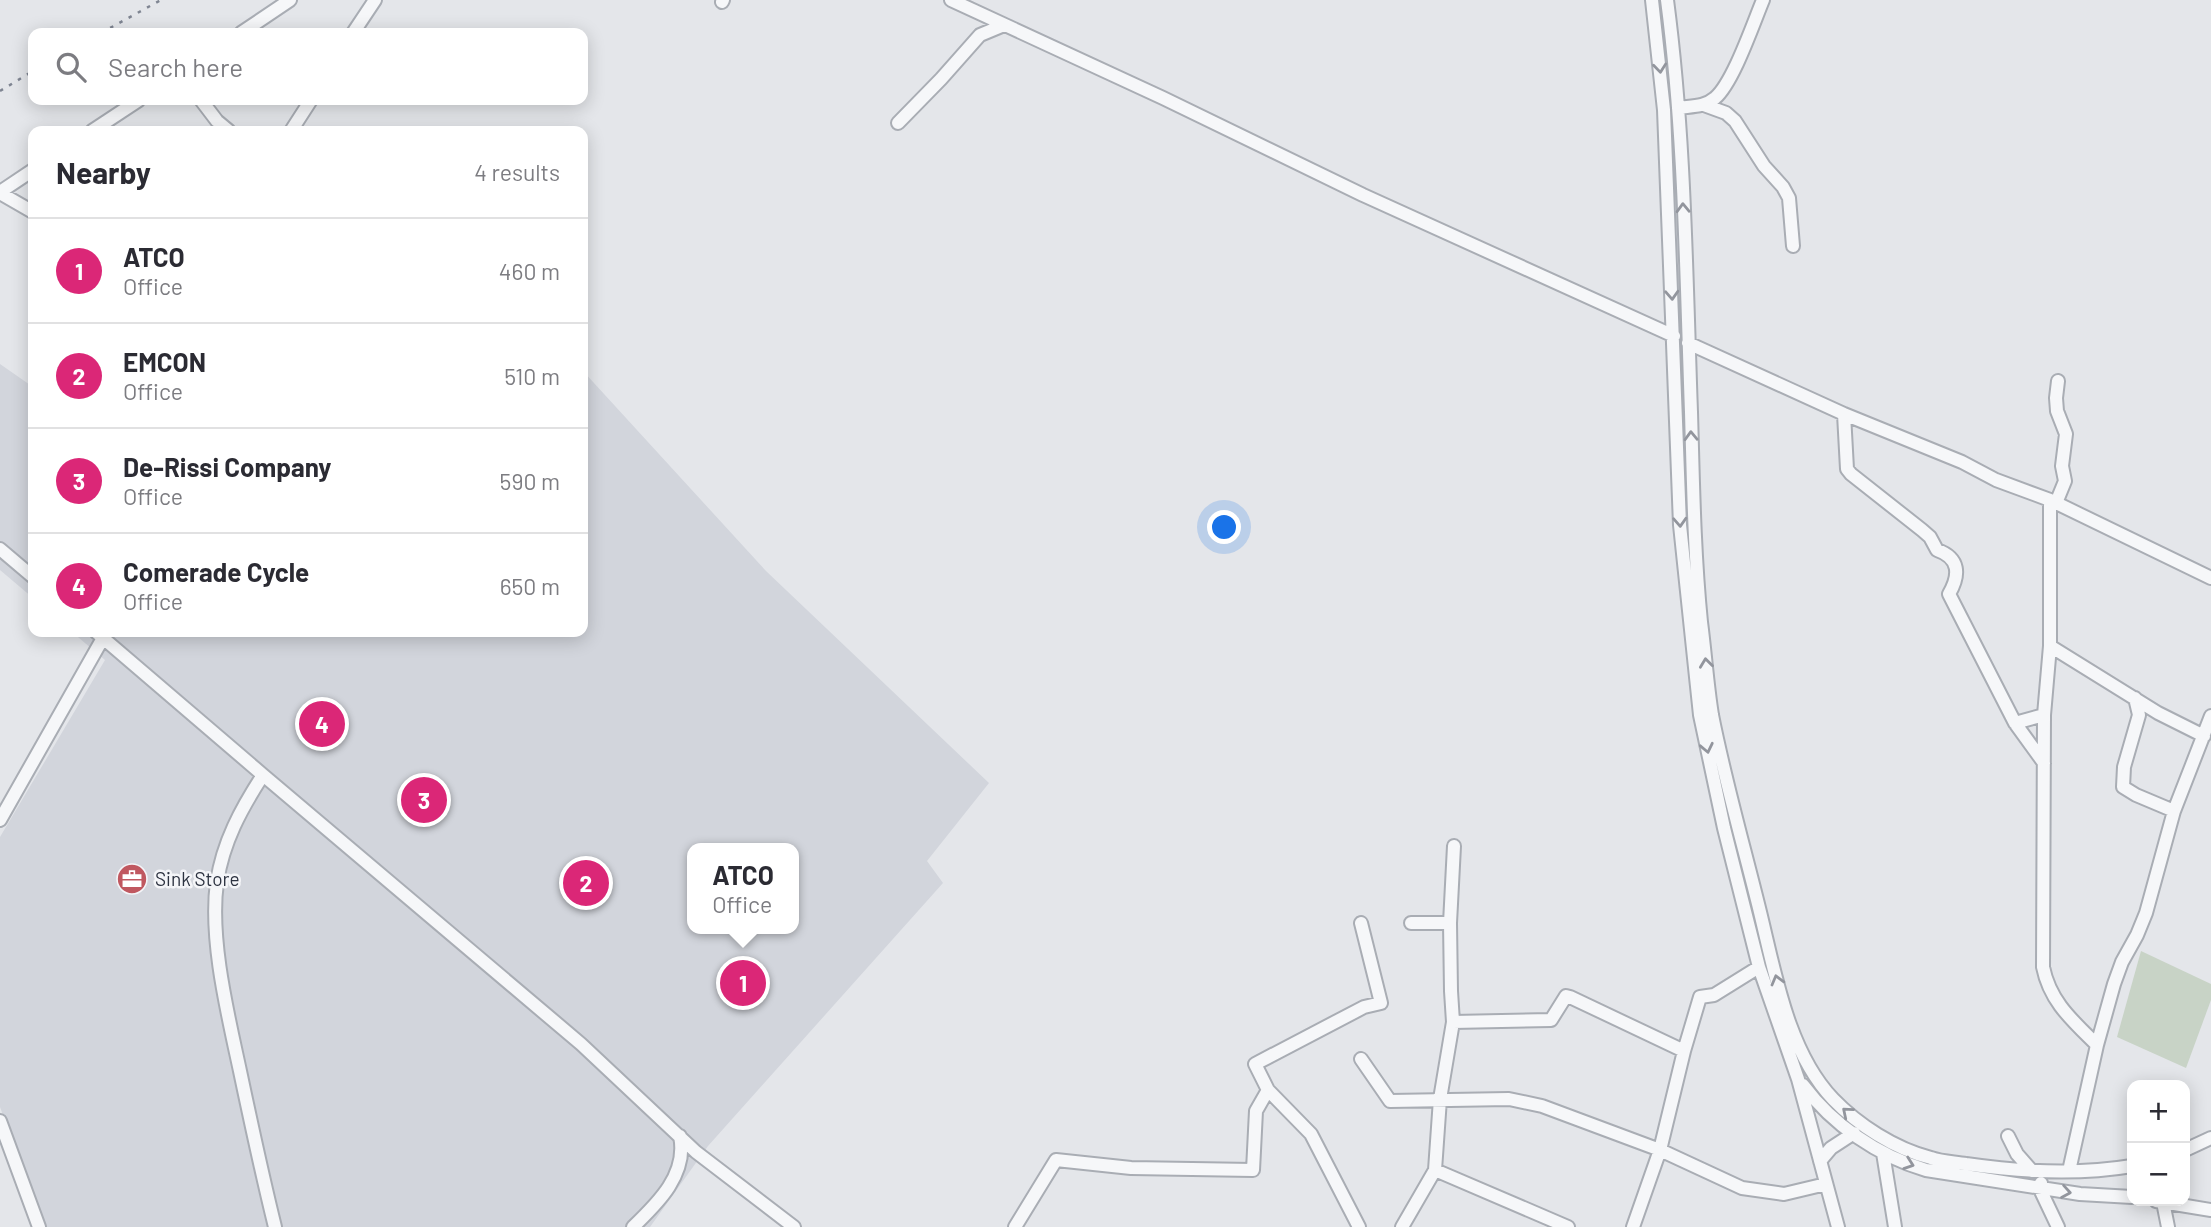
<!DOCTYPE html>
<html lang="en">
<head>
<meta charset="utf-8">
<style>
	:root { --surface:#fff; --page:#f7f7f7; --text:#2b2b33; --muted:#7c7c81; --line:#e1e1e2; --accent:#db2777 }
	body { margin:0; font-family:Barlow,sans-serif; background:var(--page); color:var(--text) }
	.controls { position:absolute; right:21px; bottom:21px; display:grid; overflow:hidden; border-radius:14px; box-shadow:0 4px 18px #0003 }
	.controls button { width:63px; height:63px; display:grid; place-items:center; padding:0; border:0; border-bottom:2px solid var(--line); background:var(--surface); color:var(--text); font:35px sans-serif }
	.you { position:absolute; left:1225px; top:528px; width:24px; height:24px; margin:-18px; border:5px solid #fff; border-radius:50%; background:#1a73e8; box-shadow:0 0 0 10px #1a73e833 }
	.badge { display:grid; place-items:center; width:46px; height:46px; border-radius:50%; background:var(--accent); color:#fff; font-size:23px; font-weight:700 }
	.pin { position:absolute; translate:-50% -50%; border:4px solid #fff; box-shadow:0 2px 7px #0006 }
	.popup { position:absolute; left:687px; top:843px; width:112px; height:91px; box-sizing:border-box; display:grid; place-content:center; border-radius:14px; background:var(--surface); filter:drop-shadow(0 2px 5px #0005); font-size:23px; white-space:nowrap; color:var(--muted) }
	.popup b { font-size:26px; color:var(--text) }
	.popup::after { content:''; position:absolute; left:50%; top:100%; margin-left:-14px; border:14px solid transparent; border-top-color:var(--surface) }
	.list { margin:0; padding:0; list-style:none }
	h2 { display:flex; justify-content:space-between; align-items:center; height:91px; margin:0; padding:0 28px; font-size:30px }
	h2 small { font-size:23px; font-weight:400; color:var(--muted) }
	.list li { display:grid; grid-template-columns:46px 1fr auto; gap:21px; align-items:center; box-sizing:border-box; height:105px; padding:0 28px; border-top:2px solid var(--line) }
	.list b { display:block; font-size:26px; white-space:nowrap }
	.list p { margin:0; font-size:23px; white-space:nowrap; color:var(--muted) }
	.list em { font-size:23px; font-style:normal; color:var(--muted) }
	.icon { flex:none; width:38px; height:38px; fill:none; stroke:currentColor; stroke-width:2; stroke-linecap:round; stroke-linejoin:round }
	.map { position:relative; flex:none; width:2211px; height:1227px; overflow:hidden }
	.search { position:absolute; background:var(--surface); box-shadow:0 4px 18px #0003; left:28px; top:28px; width:560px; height:77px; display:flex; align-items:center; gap:18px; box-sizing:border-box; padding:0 24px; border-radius:14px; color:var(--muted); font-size:26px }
	.panel { position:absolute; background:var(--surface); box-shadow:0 4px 18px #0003; left:28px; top:126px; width:560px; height:511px; border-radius:14px }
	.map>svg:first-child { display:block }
	.built { fill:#d2d5dc; fill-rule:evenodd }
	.green { fill:#c8d3c6 }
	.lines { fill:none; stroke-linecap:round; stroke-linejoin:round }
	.minor-casing { stroke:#a9adb4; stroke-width:16 }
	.minor { stroke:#f6f7f9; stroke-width:12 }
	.rail { stroke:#7f8592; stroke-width:2.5; stroke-dasharray:3.5 7; stroke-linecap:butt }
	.oneway { stroke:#92959d }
	.labels { text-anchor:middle; stroke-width:5; stroke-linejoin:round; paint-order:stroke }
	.poi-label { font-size:19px; fill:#2d3341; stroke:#f4f5f8; text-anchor:start }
</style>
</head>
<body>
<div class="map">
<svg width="2211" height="1227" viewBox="0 0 2211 1227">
	<rect width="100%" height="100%" fill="#e4e6ea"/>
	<path class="built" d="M0 364 33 387V598L0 570Z
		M583 371 766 571 989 783 927 861 943 883 708 1146 650 1227H44L0 1107V837L105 660 72 632H583ZM692 848H794V929H692Z"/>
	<path class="green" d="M2141 951 2211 984V1000L2186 1068 2117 1037Z"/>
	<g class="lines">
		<g class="minor-casing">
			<path id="minor" d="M951 0 1163 98 1363 195 1674 336
				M1652 0 1664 110 1680 525 1700 715 1724 828 1759 967 1798 1079 1838 1227
				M1667 0C1685 136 1686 275 1691 412 1693 482 1694 552 1701 622 1705 652 1707 684 1712 715 1725 781 1744 847 1760 912 1775 973 1788 1052 1833 1099 1858 1125 1895 1149 1931 1158 1942 1162 1955 1162 1966 1164 2021 1172 2078 1175 2132 1166
				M722 2 723 0
				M241 33 290 0
				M353 33 375 0
				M201 100 217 121 229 131
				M1704 105 1726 113 1735 121 1764 166 1783 187 1789 198 1793 246
				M1678 108C1691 106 1705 107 1715 98 1733 83 1753 24 1763 0
				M898 123 941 79 980 35 1004 25
				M92 131 139 100
				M291 131 311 100
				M0 192 33 170
				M0 193 33 212
				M1688 343 1844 414 1962 462 1996 480 2050 500 2211 578
				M1844 414 1847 469 1851 474 1922 530 1930 537 1937 550C1960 558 1960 575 1949 594L2015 723 2044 763
				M2050 500V646L2044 715 2043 967C2050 1002 2073 1021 2097 1045
				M2056 503 2065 481 2062 466 2066 434 2057 411 2056 398 2058 381
				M0 549 33 577
				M96 632 263 775 581 1044 696 1152 794 1227
				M2050 646 2158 713 2204 736
				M2135 698 2139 715 2124 767 2123 787 2136 795 2174 811
				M2015 723 2044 715
				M263 775C241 809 223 842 217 882 209 939 228 1015 240 1071 251 1123 262 1175 275 1227
				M0 820 103 638
				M1411 923H1450
				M1453 1022 1551 1020 1566 996 1570 997 1684 1051
				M1361 1059 1390 1101 1509 1099 1542 1106 1660 1150 1742 1188 1784 1194 1826 1184
				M1803 1085C1833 1125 1878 1156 1926 1170L2080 1194 2132 1197
				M0 1121 39 1227
				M2008 1136 2017 1154 2032 1171
				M2185 1150 2211 1138
				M1883 1153 1895 1227
				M1820 1161 1831 1148 1854 1133
				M1435 1170 1568 1227
				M2069 1171 2097 1045 2114 984 2122 962 2137 935 2146 913 2174 811 2211 716
				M2041 1183 2039 1187 2058 1227
				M2156 1201 2211 1210
				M2163 1202 2168 1227
				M633 1227C658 1203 688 1174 680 1136
				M1015 1227 1056 1160 1131 1168 1253 1170 1256 1111 1268 1090
				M1359 1227 1311 1134 1268 1090 1255 1064 1364 1007 1381 1003 1361 923
				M1402 1227 1435 1170 1440 1099 1453 1022 1451 991 1450 923 1454 846
				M1633 1227 1660 1150 1684 1051 1700 997 1714 995 1759 967"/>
		</g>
		<use href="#minor" class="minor"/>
		<path class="rail" d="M101 33 161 0
			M0 91 33 71"/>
	</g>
	<defs><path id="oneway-chevron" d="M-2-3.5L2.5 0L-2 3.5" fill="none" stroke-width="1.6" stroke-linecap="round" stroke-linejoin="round" transform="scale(1.75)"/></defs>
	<g class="oneway">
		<use href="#oneway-chevron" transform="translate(1660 68) rotate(84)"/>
		<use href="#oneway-chevron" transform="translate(1683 208) rotate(-92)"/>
		<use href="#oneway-chevron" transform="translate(1672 295) rotate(87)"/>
		<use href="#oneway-chevron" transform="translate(1691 436) rotate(-92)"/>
		<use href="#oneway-chevron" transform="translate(1680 522) rotate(87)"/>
		<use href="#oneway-chevron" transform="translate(1706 663) rotate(-97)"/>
		<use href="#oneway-chevron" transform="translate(1707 748) rotate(78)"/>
		<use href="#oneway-chevron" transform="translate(1777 980) rotate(-105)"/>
		<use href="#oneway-chevron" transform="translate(1847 1112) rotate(-140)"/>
		<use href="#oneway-chevron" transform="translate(1909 1164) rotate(19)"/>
		<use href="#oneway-chevron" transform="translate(2066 1192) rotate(10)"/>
	</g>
	<defs>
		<g id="office-disc" transform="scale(1.575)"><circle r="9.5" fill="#c05860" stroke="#f4f5f8"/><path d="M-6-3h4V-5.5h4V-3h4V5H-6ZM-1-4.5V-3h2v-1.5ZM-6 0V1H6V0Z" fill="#fff"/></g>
	</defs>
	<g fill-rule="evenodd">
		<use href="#office-disc" x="132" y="879"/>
	</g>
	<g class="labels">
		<g class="poi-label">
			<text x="155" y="886">Sink Store</text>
		</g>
	</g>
</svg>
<div class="controls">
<button>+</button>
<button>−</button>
</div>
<div class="you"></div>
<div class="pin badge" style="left:743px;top:983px">1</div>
<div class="popup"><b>ATCO</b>Office</div>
<div class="pin badge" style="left:586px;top:883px">2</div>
<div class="pin badge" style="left:424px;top:800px">3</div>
<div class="pin badge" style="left:322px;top:724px">4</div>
<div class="search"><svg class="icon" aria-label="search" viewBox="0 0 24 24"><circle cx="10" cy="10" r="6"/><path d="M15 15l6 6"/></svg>Search here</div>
<section class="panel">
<h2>Nearby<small>4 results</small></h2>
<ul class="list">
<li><span class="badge">1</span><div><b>ATCO</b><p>Office</p></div><em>460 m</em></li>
<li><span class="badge">2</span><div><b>EMCON</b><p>Office</p></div><em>510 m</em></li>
<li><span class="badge">3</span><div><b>De-Rissi Company</b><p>Office</p></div><em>590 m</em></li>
<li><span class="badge">4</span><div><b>Comerade Cycle</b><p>Office</p></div><em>650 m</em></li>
</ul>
</section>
</div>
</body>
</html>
